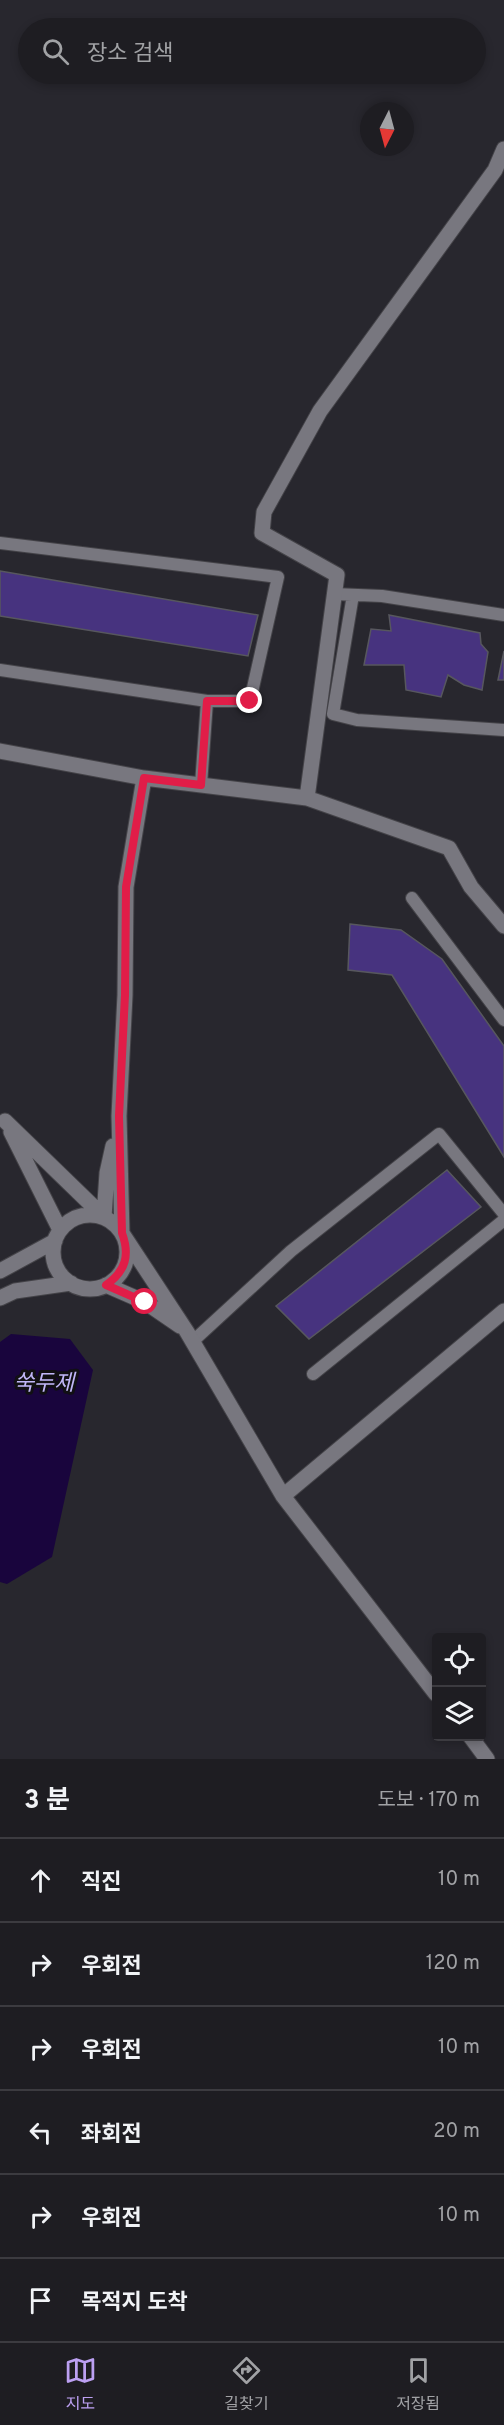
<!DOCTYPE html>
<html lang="ko">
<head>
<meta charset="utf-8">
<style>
	:root { --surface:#1e1d22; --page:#2b2a2f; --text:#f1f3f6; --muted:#a1a2a5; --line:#3c3b40; --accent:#bca0f2 }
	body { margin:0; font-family:Overpass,"Noto Sans KR",sans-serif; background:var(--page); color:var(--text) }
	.controls { position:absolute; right:18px; bottom:18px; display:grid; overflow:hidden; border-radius:6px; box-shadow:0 3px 9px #0003 }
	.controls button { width:54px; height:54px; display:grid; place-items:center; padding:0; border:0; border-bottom:2px solid var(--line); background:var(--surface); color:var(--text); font:30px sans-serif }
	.compass { position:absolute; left:360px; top:102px; width:54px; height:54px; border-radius:50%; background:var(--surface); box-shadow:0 3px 9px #0003; rotate:186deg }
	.stop { position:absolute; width:18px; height:18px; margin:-14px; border:4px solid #e11d48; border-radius:50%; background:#fff }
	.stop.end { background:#e11d48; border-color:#fff; box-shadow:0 2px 6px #0008 }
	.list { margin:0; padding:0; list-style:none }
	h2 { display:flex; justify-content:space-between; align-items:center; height:78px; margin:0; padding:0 24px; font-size:26px }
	h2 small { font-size:20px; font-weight:400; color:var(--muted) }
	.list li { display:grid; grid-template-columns:39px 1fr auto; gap:18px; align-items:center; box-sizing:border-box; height:84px; padding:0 24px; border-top:2px solid var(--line) }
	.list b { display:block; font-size:22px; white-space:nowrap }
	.list em { font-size:20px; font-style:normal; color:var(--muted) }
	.icon { flex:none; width:33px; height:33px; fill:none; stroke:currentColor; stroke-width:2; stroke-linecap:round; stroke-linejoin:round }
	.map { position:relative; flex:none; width:504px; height:1759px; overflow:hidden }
	.search { position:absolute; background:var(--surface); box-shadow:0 3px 9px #0003; left:18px; right:18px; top:18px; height:66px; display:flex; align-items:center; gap:15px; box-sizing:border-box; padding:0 21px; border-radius:33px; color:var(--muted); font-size:22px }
	.sheet { height:582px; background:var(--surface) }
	nav { display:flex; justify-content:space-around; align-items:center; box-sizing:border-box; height:84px; border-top:2px solid var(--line); background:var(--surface); font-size:16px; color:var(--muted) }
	nav a { display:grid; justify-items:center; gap:3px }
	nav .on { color:var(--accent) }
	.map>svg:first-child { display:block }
	.water { fill:#19053d }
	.building { fill:#47337f; stroke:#57575e; stroke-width:1.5 }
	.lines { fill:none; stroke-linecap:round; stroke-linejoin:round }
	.lane-casing { stroke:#444348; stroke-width:14 }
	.street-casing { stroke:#444348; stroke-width:17 }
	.lane { stroke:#78777f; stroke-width:12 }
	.street { stroke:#78777f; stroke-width:15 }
	.route { stroke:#e11d48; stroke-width:8 }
	.labels { text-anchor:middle; stroke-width:6; stroke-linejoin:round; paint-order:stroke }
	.water-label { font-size:22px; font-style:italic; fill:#c1b7f8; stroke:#111013 }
</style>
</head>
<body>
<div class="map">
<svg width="504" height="1759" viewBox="0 0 504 1759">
	<rect width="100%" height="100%" fill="#28272e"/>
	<path class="water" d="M11 1334 70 1339 93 1370 52 1557 7 1584 0 1582V1342Z"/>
	<path class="building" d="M0 571 258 615 248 656 0 616Z
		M389 615 480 633 481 644 488 652 482 690 464 685 448 675 441 697 406 690 404 665H364L371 629 391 631Z
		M504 651V680H498Z
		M350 924 401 930 442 959 504 1046V1157L392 975 348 970Z
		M447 1170 481 1207 309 1339 276 1306Z"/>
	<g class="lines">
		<g class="lane-casing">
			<path id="lane" d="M0 543 278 577 250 701H207L0 670
				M334 594 382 596 504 615
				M353 595 333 714 357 720 504 730
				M201 785 207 701
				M412 898 504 1020
				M192 1342 291 1251 439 1134 504 1214
				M313 1374 504 1220"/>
		</g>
		<g class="street-casing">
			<path id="street" d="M0 751 144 778 307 798 449 848 471 887 504 926
				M144 778 126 887 125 995 119 1116 122 1233 187 1332 283 1496 436 1694
				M307 798 337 575 262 533 264 512 320 411 495 170 504 149
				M5 1121 104 1217
				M11 1132 60 1230
				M53 1252a37 37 0 1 1 74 0a37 37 0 1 1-74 0Z
				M104 1217 107 1173 113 1146
				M0 1271 55 1241
				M106 1285 145 1302 180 1326
				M0 1298 15 1291 71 1283
				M283 1496 504 1311
				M470 1736 487 1759"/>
		</g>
		<use href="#lane" class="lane"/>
		<use href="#street" class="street"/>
	</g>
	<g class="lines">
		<path class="route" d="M145 1302 106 1285C126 1271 130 1255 122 1233L119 1116 125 995 126 887 144 778 201 785 207 701H250"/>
	</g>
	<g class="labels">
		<g class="water-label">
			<text x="44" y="1390">쑥두제</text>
		</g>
	</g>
</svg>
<div class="controls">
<button><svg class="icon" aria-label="locate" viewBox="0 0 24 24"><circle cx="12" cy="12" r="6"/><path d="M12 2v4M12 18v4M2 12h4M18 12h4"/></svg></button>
<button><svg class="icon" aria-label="layers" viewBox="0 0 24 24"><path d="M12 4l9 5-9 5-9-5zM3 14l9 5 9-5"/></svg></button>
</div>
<svg class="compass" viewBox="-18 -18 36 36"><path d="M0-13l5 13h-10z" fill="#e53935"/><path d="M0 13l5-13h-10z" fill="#a1a2a5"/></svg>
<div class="stop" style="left:145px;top:1302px"></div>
<div class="stop end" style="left:250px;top:701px"></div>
<div class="search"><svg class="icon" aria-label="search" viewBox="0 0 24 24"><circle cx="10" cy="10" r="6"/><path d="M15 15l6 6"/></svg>장소 검색</div>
</div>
<section class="sheet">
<h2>3 분<small>도보 · 170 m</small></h2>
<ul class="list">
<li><svg class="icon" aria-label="ahead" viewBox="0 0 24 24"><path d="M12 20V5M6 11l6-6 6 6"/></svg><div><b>직진</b></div><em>10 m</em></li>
<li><svg class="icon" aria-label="right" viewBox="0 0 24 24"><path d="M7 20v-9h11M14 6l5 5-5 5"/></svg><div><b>우회전</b></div><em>120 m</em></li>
<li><svg class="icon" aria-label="right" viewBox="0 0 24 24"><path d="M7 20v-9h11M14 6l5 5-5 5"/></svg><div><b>우회전</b></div><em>10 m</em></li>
<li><svg class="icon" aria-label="left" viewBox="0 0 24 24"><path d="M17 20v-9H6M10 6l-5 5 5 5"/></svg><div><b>좌회전</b></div><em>20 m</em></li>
<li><svg class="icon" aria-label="right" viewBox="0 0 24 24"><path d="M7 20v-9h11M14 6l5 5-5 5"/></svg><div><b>우회전</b></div><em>10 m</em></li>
<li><svg class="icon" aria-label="arrive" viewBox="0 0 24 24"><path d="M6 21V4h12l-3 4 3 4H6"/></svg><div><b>목적지 도착</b></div></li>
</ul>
</section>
<nav>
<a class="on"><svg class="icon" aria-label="map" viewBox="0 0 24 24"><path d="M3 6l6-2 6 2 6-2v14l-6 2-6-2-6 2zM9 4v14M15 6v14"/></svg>지도</a>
<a><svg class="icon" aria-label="directions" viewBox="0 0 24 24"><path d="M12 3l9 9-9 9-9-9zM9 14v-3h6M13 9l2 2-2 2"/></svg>길찾기</a>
<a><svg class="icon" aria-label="saved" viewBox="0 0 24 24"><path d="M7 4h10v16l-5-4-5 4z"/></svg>저장됨</a>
</nav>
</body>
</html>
